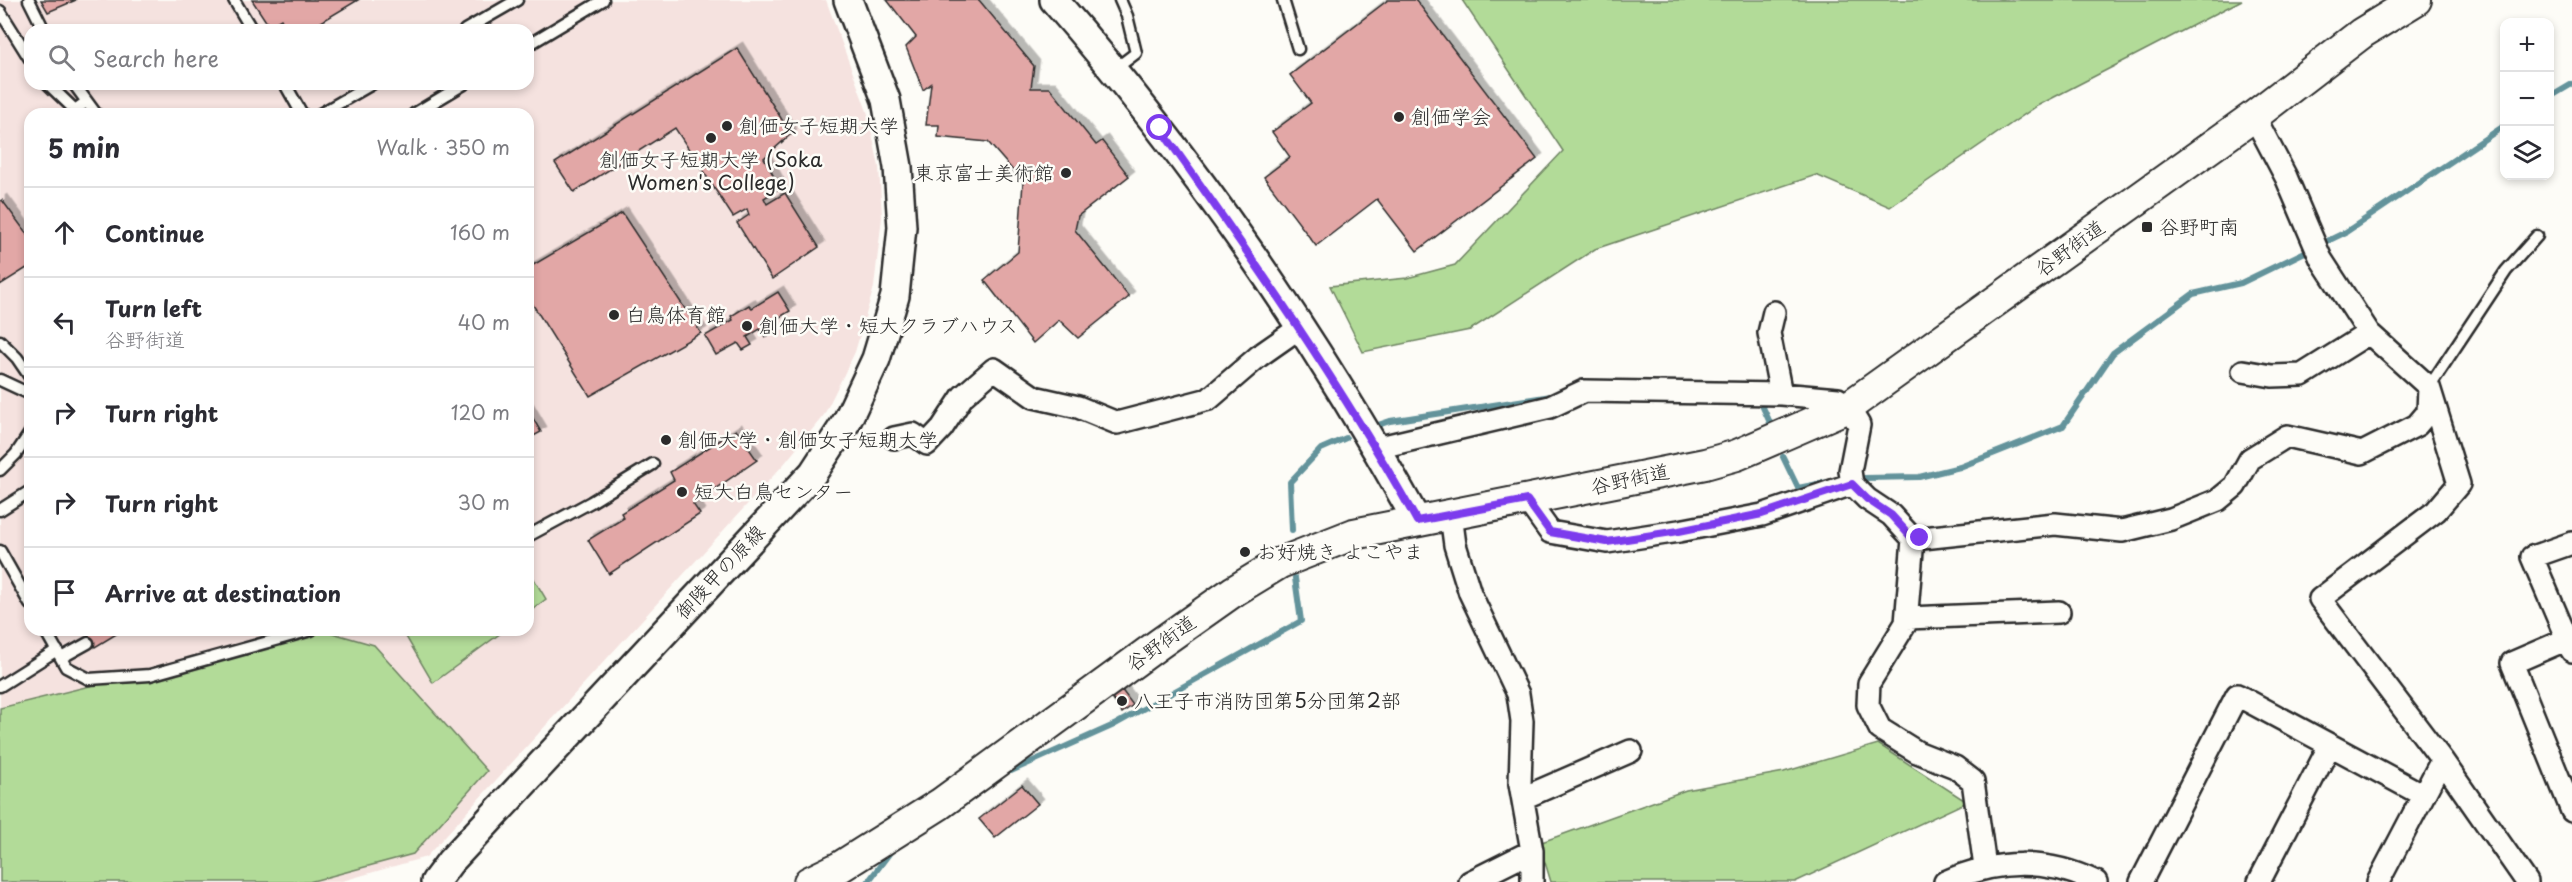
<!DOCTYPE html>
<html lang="en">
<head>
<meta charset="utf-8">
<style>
	:root { --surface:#fff; --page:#f2f2f3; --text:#2b2b33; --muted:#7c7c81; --line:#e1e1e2 }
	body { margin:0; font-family:"Playpen Sans","Klee One",sans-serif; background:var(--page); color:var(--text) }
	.controls { position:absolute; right:18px; top:18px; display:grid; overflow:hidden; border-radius:12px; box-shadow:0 3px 9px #0003 }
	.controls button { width:54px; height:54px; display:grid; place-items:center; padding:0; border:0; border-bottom:2px solid var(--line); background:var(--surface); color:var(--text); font:30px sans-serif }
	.stop { position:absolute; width:18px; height:18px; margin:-14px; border:4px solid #7c3aed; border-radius:50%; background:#fff }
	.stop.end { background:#7c3aed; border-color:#fff; box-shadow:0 2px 6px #0008 }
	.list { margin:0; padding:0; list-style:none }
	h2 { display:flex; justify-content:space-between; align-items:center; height:78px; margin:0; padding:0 24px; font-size:26px }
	h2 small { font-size:20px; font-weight:400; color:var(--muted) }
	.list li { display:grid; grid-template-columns:39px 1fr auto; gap:18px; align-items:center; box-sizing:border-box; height:90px; padding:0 24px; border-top:2px solid var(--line) }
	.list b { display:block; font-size:22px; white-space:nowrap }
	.list p { margin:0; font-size:20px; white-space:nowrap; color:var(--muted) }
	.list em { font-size:20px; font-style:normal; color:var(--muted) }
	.icon { flex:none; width:33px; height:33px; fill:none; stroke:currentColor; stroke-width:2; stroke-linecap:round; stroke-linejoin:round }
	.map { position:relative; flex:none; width:2572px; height:882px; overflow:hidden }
	.search { position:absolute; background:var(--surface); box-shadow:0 3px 9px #0003; left:24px; top:24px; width:510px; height:66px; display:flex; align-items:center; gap:15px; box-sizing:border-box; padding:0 21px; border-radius:18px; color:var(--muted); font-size:22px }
	.panel { position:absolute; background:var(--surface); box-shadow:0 3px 9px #0003; left:24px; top:108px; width:510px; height:528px; border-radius:18px }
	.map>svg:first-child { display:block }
	.built { fill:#f5e2df; fill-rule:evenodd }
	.green { fill:#b2db98; stroke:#6e8362; stroke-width:1.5 }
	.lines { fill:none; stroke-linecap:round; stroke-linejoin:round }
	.stream { stroke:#63939b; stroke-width:6 }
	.building { fill:#e2a7a6; stroke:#2b2b2b; stroke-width:1.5; filter:url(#shadow) }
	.service-casing { stroke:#2b2b2b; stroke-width:15 }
	.minor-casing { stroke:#2b2b2b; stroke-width:26 }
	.tertiary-casing { stroke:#2b2b2b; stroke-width:32 }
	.secondary-casing { stroke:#2b2b2b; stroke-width:34 }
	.service { stroke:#fdfcf7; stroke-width:10 }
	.minor { stroke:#fdfcf7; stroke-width:21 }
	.tertiary { stroke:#fdfcf7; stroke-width:27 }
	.secondary { stroke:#fdfcf7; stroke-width:30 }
	.route { stroke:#7c3aed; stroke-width:8 }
	.poi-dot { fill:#2b2b2b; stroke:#fdfcf7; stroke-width:2 }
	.labels { text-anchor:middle; stroke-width:5; stroke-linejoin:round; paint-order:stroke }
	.poi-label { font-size:20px; fill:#2b2b2b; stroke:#fdfcf7; text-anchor:start }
	.street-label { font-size:20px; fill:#2b2b2b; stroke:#fdfcf7 }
</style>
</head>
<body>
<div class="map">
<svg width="2572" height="882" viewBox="0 0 2572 882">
	<defs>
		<filter id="shadow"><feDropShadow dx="5.5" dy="-5.5" stdDeviation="0" flood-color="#0004"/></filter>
	</defs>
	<rect width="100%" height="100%" fill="#fdfcf7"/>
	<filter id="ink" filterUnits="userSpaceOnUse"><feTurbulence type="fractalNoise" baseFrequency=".0167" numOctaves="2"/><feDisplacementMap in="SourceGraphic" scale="12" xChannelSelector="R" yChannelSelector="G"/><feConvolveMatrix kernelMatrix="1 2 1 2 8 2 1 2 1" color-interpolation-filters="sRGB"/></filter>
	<g filter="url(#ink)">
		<path class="built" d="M0 0H826L868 114 879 167 882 217 874 287 855 352 824 415 784 464 426 857 339 882H0ZM30 30H528V84H30ZM30 114H528V630H30Z"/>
		<path class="green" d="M1462 0H2242L2037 106 1890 207 1816 175 1595 249 1470 330 1363 352 1330 286 1407 278 1455 265 1563 151Z
			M528 569 546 599 528 613Z
			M291 630H322L374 645 487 771 413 854 309 882H0V708L106 682Z
			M412 630H505L433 683 405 635Z
			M1878 744 1967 802 1795 882H1551L1539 843 1686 790 1784 772Z"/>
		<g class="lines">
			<path class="stream" d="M2550 97 2572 84
				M1756 403H1761L1772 427
				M1378 425 1390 421 1558 395
				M1783 457 1798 488 1828 482
				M1864 478 1919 477 1960 467 2063 426 2113 353 2193 294 2241 283 2346 232 2504 126
				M1292 530 1290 482 1321 449 1346 438
				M1011 771 1114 725 1301 621 1295 578
				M868 882 891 851"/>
		</g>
		<path class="building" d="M41 0H76L48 12Z
			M252 0H358L308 30H287L281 19 269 26Z
			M887 0H979L1034 66 1031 88H1050L1096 145 1102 141 1129 176 1078 216 1075 230 1129 297 1078 338 1059 320 1033 343 984 280 1018 252 1023 182 988 142 938 137 939 125H926L931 84 923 90 906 47 916 37Z
			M1388 0H1416L1537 159 1417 251 1377 199 1316 246 1264 177 1290 157 1272 132 1311 103 1290 75Z
			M737 48 791 134 764 158 780 188 764 198 767 204 785 193 819 247 772 279 737 223 749 215 747 209 733 217 675 128 574 192 555 163Z
			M2 200 30 238V266L0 285V201Z
			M622 213 701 333 590 396 528 297V268Z
			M778 292 790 311 770 323 775 330 765 337 760 329 747 337 752 345 743 350 738 343 716 355 705 336 733 320 731 316 749 305 752 308Z
			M528 410 541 432 528 439Z
			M736 430 757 460 693 504 700 514 609 574 588 540 624 518 621 513 674 480 670 472Z
			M85 630H123L95 647Z
			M1121 689 1133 705 1122 713 1111 697Z
			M1022 785 1038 804 995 838 979 819Z"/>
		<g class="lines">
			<g class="service-casing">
				<path id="service" d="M29 0 44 30
					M234 0 252 30
					M1283 0 1298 49
					M0 11 30 59
					M465 30 517 0
					M528 45 603 0
					M1115 69 1136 53 1127 16 1120 0
					M48 84 75 110 86 102
					M74 84 96 114
					M285 84 302 114
					M320 114 372 84
					M414 114 464 84
					M0 341 17 358 30 377
					M0 380 30 394
					M2429 387 2506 271 2537 236
					M0 470 16 454 30 433
					M0 510 30 491
					M528 536 591 502 653 464
					M0 551 30 604
					M45 630 66 667 89 679 150 675 311 630
					M61 658 88 643
					M0 686 57 650"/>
			</g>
			<g class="minor-casing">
				<path id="minor" d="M2254 116 2286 177 2321 259 2369 333 2429 387 2459 484 2436 511 2320 599 2442 760 2527 882
					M1774 312 1769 333 1781 394
					M2243 371 2272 376 2302 375 2369 333
					M894 438 913 434 927 444 942 428 963 396 994 369 1034 397 1078 407 1117 423 1209 399 1259 356 1299 328
					M1376 448 1550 407 1584 391 1781 394 1838 399 1848 407 1859 425 1850 471 1852 484
					M1527 500 1550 532 1607 542 1679 531 1762 515 1852 484 1867 499 1891 515 1913 539 2055 524 2122 531 2171 519 2218 500 2235 486 2250 459 2287 436 2362 453 2417 425 2428 412 2429 387
					M1451 515 1455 545 1470 593 1518 694 1522 721 1520 784 1532 851V882
					M1913 539 1906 623 1869 683 1868 705 1880 729 1917 752 1955 767 1973 781 1985 867
					M1907 618 2059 612
					M2572 637 2512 663 2572 811
					M2572 651 2532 557 2572 543
					M1523 798 1631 751
					M1470 882 1532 851
					M1945 882C1995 859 2047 858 2096 882
					M2141 882 2237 695 2423 795
					M2259 882 2330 745
					M2378 882 2442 760"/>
			</g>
			<g class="tertiary-casing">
				<path id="tertiary" d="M1054 0C1192 158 1316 338 1417 521
					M435 882 450 862 813 473 847 421 876 359 895 296 902 227 898 167 886 100 848 0"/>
			</g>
			<g class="secondary-casing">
				<path id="secondary" d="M809 882 840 867 940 804 1159 644 1234 591 1280 563 1354 534 1705 464 1737 455 1848 407 2254 116 2362 33 2416 0"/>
			</g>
			<use href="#service" class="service"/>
			<use href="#minor" class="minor"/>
			<use href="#tertiary" class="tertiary"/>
			<use href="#secondary" class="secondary"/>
		</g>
	</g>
	<g class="lines" filter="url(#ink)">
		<path class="route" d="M1160 128C1251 256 1341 384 1417 521L1527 500 1550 532 1607 542 1679 531 1762 514 1852 484 1867 499 1891 515 1913 539 1920 538"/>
	</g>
	<g class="poi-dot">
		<circle cx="1399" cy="117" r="6"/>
		<circle cx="727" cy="126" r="6"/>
		<circle cx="711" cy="138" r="6"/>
		<circle cx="1066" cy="173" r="6"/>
		<rect x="2141" y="221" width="12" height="12" rx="3"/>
		<circle cx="614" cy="315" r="6"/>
		<circle cx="747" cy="326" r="6"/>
		<circle cx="666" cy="440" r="6"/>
		<circle cx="682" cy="492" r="6"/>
		<circle cx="1245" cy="552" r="6"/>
		<circle cx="1122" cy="701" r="6"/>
	</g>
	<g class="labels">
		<g class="poi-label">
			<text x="1411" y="124">創価学会</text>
			<text x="739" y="133">創価女子短期大学</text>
			<text x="711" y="167" text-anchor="middle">創価女子短期大学 (Soka<tspan x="711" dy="23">Women's College)</tspan></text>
			<text x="1054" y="180" text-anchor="end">東京富士美術館</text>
			<text x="2159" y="234">谷野町南</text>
			<text x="626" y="322">白鳥体育館</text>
			<text x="759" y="333">創価大学・短大クラブハウス</text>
			<text x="678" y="447">創価大学・創価女子短期大学</text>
			<text x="694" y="499">短大白鳥センター</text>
			<text x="1257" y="559">お好焼き よこやま</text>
			<text x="1134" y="708">八王子市消防団第5分団第2部</text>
		</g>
		<g class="street-label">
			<text transform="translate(2070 248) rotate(-36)" y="7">谷野街道</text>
			<text transform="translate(1630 479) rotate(-12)" y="7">谷野街道</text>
			<text transform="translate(720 572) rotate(-47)" y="7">御陵甲の原線</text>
			<text transform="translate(1161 643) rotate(-36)" y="7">谷野街道</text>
		</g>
	</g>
</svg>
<div class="controls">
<button>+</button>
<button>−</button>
<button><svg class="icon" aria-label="layers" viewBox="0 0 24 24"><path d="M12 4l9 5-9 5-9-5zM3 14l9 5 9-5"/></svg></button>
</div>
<div class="stop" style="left:1160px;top:128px"></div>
<div class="stop end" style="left:1920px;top:538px"></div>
<div class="search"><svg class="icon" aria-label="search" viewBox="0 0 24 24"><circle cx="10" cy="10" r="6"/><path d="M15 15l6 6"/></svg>Search here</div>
<section class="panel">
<h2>5 min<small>Walk · 350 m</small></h2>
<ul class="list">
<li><svg class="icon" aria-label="ahead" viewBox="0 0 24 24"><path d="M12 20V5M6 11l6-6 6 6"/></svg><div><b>Continue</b></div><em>160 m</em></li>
<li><svg class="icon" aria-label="left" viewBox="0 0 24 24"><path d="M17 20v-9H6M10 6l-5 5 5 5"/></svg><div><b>Turn left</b><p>谷野街道</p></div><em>40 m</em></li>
<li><svg class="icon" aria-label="right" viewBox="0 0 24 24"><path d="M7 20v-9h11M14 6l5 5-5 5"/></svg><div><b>Turn right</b></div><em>120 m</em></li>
<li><svg class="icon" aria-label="right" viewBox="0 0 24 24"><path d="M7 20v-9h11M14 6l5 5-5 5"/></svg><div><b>Turn right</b></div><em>30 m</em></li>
<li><svg class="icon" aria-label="arrive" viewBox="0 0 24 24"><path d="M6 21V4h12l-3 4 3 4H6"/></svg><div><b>Arrive at destination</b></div></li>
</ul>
</section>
</div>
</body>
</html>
